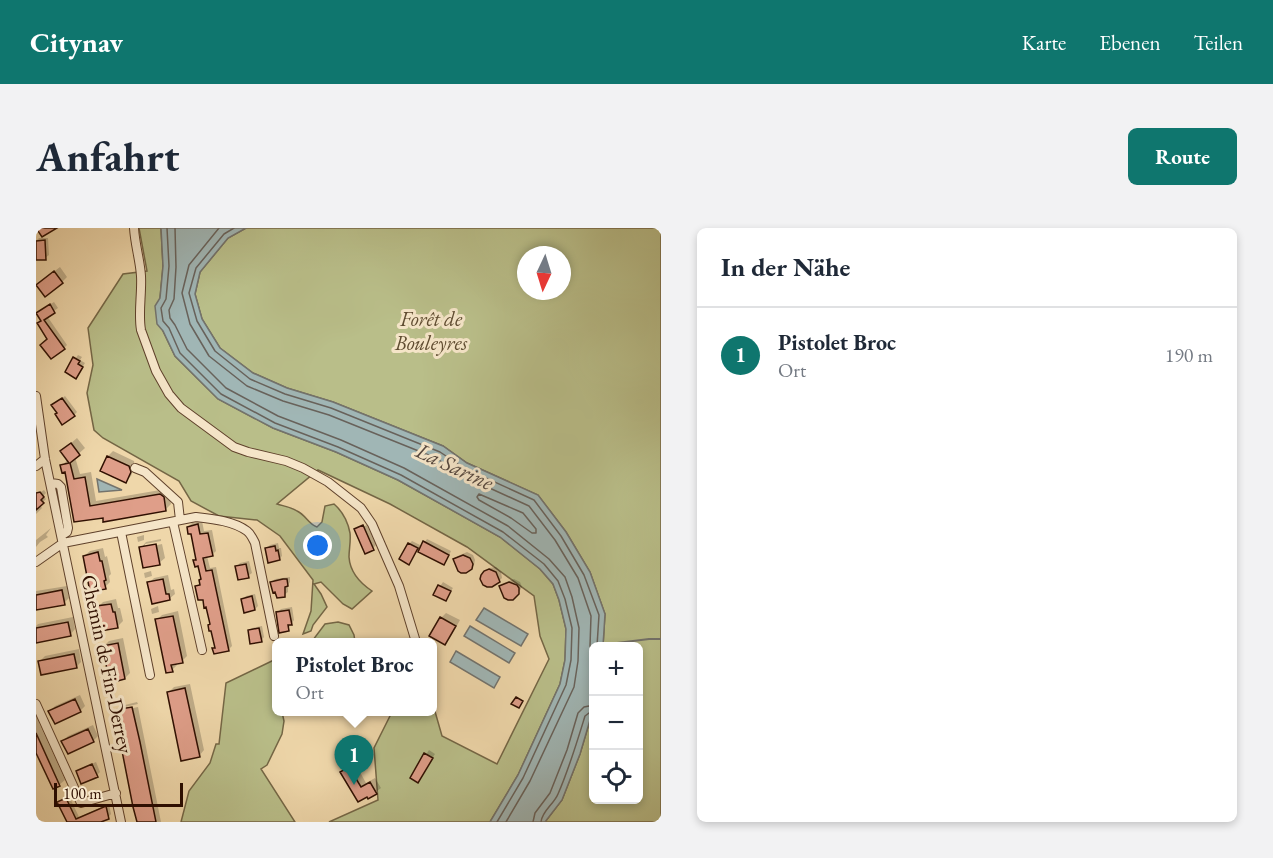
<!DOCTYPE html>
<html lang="de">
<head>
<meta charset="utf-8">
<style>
	:root { --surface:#fff; --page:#f2f2f3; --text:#1f2937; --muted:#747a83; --line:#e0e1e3; --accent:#0f766e }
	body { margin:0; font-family:"EB Garamond",serif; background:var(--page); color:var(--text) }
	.controls { position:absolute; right:18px; bottom:18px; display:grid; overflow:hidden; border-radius:9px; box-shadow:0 3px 9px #0003 }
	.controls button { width:54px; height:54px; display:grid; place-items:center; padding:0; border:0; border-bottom:2px solid var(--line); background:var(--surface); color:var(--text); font:30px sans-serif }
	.compass { position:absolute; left:481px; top:18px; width:54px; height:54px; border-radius:50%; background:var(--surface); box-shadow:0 3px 9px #0003; rotate:184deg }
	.scale { position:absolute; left:18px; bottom:15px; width:129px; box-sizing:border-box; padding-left:6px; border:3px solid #2f0f01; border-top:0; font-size:16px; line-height:21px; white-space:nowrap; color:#2f0f01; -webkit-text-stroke:4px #f5e5c8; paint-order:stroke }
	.you { position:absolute; left:282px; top:318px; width:21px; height:21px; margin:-15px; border:4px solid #fff; border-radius:50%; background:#1a73e8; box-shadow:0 0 0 9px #1a73e833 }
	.badge { display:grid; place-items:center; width:39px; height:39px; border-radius:50%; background:var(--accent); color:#fff; font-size:20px; font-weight:700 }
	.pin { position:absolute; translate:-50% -50px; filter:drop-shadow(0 2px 3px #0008) }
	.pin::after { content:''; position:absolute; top:32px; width:21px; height:18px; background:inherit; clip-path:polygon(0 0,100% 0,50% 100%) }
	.popup { position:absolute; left:236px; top:410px; width:165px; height:78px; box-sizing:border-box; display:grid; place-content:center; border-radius:9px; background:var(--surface); filter:drop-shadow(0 2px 4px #0005); font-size:20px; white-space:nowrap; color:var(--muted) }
	.popup b { font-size:22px; color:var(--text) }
	.popup::after { content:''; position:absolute; left:50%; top:100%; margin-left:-12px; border:12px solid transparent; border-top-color:var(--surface) }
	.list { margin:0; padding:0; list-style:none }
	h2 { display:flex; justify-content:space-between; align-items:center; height:78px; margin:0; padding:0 24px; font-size:26px }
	h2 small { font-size:20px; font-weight:400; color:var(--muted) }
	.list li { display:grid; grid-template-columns:39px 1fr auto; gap:18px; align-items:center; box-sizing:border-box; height:96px; padding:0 24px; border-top:2px solid var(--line) }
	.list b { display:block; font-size:22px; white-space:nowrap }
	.list p { margin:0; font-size:20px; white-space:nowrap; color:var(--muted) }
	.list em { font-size:20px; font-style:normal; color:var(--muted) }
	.icon { flex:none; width:33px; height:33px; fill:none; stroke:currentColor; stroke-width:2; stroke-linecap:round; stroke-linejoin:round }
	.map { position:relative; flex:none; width:625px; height:594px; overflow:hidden; border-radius:9px }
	header { display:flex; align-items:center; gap:36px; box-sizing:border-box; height:84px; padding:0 30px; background:var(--accent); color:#fff }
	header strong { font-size:28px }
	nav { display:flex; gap:33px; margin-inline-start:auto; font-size:21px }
	.intro { display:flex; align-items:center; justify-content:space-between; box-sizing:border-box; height:144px; padding:0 36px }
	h1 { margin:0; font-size:42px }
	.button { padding:15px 27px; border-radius:9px; background:var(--accent); color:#fff; font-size:21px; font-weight:700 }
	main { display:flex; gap:36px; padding:0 36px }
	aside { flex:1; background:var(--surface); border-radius:9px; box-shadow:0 3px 9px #0003 }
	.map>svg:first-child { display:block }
	.green { fill:#b9be89; stroke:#746645; stroke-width:1.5; fill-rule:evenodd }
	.water { fill:#a0b6b5; stroke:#73736d; stroke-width:1.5 }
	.shadow { fill:#0003 }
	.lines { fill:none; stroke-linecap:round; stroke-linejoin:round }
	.shore { stroke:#68625b; stroke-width:1.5 }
	.stream { stroke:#73736d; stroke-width:2 }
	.building { fill:#df9e89; stroke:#2f0f01; stroke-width:1.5 }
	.minor-casing { stroke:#5f412b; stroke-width:10 }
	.minor { stroke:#f5e5c8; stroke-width:8 }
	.labels { text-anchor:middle; stroke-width:6; stroke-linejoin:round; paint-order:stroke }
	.park-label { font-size:21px; font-style:italic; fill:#5f4c31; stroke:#f5e5c8 }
	.street-label { font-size:21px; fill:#2f0f01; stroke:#f5e5c8 }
	.water-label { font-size:22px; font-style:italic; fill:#574940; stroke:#f5e5c8 }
</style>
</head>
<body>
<header>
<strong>Citynav</strong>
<nav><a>Karte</a><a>Ebenen</a><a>Teilen</a></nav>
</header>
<div class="intro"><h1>Anfahrt</h1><a class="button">Route</a></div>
<main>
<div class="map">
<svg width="625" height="594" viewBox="0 0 625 594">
	<rect width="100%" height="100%" fill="#efd7aa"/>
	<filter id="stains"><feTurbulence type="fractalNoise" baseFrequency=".00333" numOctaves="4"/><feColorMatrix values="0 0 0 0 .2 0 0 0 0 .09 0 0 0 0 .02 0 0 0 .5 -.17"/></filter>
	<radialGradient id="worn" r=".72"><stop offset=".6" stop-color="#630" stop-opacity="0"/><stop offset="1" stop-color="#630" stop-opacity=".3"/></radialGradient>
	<path class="green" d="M103 0H125L127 38 124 70 127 103 139 128 182 171 237 200 300 224 362 252 464 309 504 341 517 356 523 372 530 401 529 432 524 456 482 547 454 594H293L342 572 338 520 356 484H396V473L406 508 461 536 513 431 504 408 498 368 431 319 354 276 282 242 241 276C247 278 255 279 261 283 270 287 272 296 281 299L286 294 289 278 298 276C306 283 312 294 314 305 315 313 313 321 313 329 314 344 324 355 336 363L316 381 307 376 285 354 278 356 285 366 291 379 277 397 275 403 267 406 275 383 277 352 244 308 221 292 183 288 155 273 143 253 67 210 58 202 51 165 57 137 52 100 87 46 111 43Z
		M210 0H625V594H509L526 572 544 526 557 482 558 572H602V418H567L569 386 554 344 530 304 502 267 431 235 407 218 297 174 251 160 217 145 184 120 166 91 159 66 164 44 192 10ZM490 27H526V63H490Z
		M302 394 313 397 318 407 319 414H272L277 412 289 396Z
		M240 431V484H246L248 493 246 506 231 537 225 541 259 594H145L153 563 174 535 180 516H183L190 455Z"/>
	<path class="water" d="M125 0H210L192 10 164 44 159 66 166 91 184 120 217 145 251 160 297 174 407 218 431 235 502 267 530 304 554 344 569 386 567 418H558L557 482 544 526 526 572 509 594H454L482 547 524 456 529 432 530 401 523 372 517 356 504 341 464 309 362 252 300 224 237 200 182 171 139 128 127 103 121 96 119 78 124 70 127 38Z
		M61 251 86 262 63 264Z
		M448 380 492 406 485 418 440 392Z
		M434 398 479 425 473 435 428 408Z
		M420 423 464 449 458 460 414 434Z"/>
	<path class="shadow" d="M3 10H12L13 27 9 30 0 13Z
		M24 39 31 49 26 54 7 52Z
		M18 74 22 80 11 88 31 117 28 120 13 111 6 92 5 82Z
		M42 127 46 129 44 132 49 135 40 149 31 143Z
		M29 168 41 184 38 187 21 174Z
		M41 210 49 220 39 229 44 246 55 244 60 273 130 261 133 263 135 276 129 282 68 288 39 293 30 243 26 238 32 231 26 223Z
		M77 223 98 233 99 238 95 248 90 253 66 242 72 228Z
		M8 262 10 265 7 268 10 271 4 277 6 280 0 286V267Z
		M166 293 168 303 176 302 180 323 176 327 171 328 174 340 180 339 196 418 192 422 178 421 180 419 175 395 168 370 161 358 165 354 167 350 163 336 159 333 161 330 156 304 152 299 156 295Z
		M331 297 340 317 337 320 322 301Z
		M15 300 10 307 12 309 4 314 0 319V312Z
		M108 307V312L102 314 101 309Z
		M125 311V313L109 316V320L126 316 129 330 123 335 105 320 110 314Z
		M391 311 415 323 411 332 408 335 381 322 373 335V316L376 313 386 318Z
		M242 315 243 320H245L246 328 243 331 231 320 234 317Z
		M67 320 69 329 71 328 75 346 73 348 74 354 69 359 48 328 54 323Z
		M431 324 437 327 439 332 438 337 435 340 418 331 422 328Z
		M213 333 216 345 212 348 200 339 204 335Z
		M460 339 465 344 466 350 463 353 446 347 453 340Z
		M115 343 116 348 109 350 108 345Z
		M132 347 135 362 138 361 139 366 133 371 113 355 118 350Z
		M254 349V354L252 357V364L248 367 236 354 239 351Z
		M478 351 484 354 486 359 483 364 480 368 465 358 468 355Z
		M407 354 417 360 409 371 399 366Z
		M31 358 33 370 28 375 0 380V363Z
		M219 366 222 378 219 381 207 371 210 368Z
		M80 371 82 380H84L87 393 82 398 62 379 67 374Z
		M122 378 123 384 116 386 115 381Z
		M256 379 258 392 252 401 241 385 245 381Z
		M142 383 151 428 146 433 140 434 141 437 136 442 121 392 126 387Z
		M410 385 424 392 414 410 409 415 405 390Z
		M37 389 39 401 34 407 0 413V398L2 396Z
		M226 398 228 409 225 413 213 403 216 400Z
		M87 410 94 445 89 450 67 419 73 413Z
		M43 421 45 434 40 439 4 433 9 428Z
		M154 456 168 522 163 528 133 464 138 459Z
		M44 467 49 478 44 483H14L19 478Z
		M101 474 102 476 84 480V483L102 479 125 594H103L80 483 85 478Z
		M0 485 4 494 3 495 29 552 23 557 0 521Z
		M57 497 62 508 57 513H27L32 508Z
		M393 522 399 526 382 553 376 549Z
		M60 534 64 544 61 547 42 544 45 541Z
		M319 535 330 555 339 550 345 560 333 569 306 544Z
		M33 568 43 589 73 576 75 586 72 590 61 594H32L23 575Z"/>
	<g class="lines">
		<path class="shore" d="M131 0 133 38 130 71 125 80 127 93 133 100 144 125 185 166 239 195 302 219 365 247 467 304 508 336 522 353 529 371 536 400 535 432 530 457 487 550 461 594
			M139 0 140 39 138 71 133 82 134 90 139 97 151 121 190 160 242 188 305 212 368 240 472 298 513 331 529 349 536 369 543 400 542 433 538 459 494 553 470 594
			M183 0 153 37 146 65 154 96 173 128 211 158 247 173 293 187 400 230 425 247 493 278 519 312 542 350 555 388 554 418 558 427
			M198 0 188 6 160 40 153 65 161 93 179 123 214 151 249 166 295 180 404 224 428 240 498 272 525 308 548 347 563 387 561 418
			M443 266 487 285 500 301V305H496L475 290 443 272 441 269Z
			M497 594 499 585 514 565 531 522 542 485 548 479 558 477
			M505 594C506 583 518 576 522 566 533 541 541 514 549 488L553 485 558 484"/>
		<path class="stream" d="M565 417 613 411H625"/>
	</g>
	<path class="building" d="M0 0H21L6 9Z
		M9 12 10 32H0V13Z
		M18 43 27 55 9 69 0 57Z
		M14 76 19 85 8 92 29 121 15 131 4 117 11 111 1 95 5 93 0 85Z
		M37 129 44 133 42 136 47 139 40 151 29 144Z
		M26 170 39 188 26 197 19 186 21 185 15 177Z
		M35 215 44 227 34 235 38 251 49 249 54 278 124 266 128 269 130 283 67 294V290L38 294 29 244 26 245 24 237 33 235 24 223Z
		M71 228 93 238 95 244 90 255 64 243Z
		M4 264 8 269 5 272 8 275 0 282V265Z
		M162 296 164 306 172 305 177 328 167 330 170 343 176 342 193 423 178 426 176 420H179L175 403H173L172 397 174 396 170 379 168 380 167 372H162L159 358 164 357 163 352 165 351 162 338 159 339 157 332H160L155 306H152L151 299Z
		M327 297 338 322 329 326 318 301Z
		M387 313 413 327 408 337 382 324Z
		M372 315 382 320 373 337 363 331Z
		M120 316 124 337 107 340 103 319Z
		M239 318 240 323 242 322 244 332 232 335 229 320Z
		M62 324 64 333H66L70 352 68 353 70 361 54 364 47 328Z
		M427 327 434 330 437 336 436 341 430 345H425L422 343 417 331Z
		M210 336 213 350 202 352 199 338Z
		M453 341 460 344 464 354 456 359H451L447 357 444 351 445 347 448 343Z
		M127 351 130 366H133L134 372 116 376 111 354Z
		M247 351H251L252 358 249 359V369L241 370 239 364 237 365 234 354Z
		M473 354 481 357 483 360V366L477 372H472L468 370 463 358Z
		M402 357 415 363 410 373 397 367Z
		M26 362 29 377 0 382V367Z
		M216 368 219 382 208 385 205 371Z
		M75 376 77 384H79L82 400 65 403 60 378Z
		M253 382 256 397H252L253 403 243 405 240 384Z
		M137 388 147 435 135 437 137 444 130 445 119 391Z
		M404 389 420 398 409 417 393 408Z
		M32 394 35 408 0 415V400Z
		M223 400 226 414 214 416 212 402Z
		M82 415 89 451 74 455 66 418Z
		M38 426 41 440 5 447 2 433Z
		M149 460 164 529 145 533 131 464Z
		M480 469 487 473 483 480 475 476Z
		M39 471 45 484 19 496 12 483Z
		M96 479 104 514 120 594H101L97 579 78 482Z
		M52 501 58 514 32 526 25 513Z
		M0 505 24 558 17 561 0 525Z
		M388 525 397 530 382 555 374 550Z
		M56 536 62 549 45 556 40 543Z
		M313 539 325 559 334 554 341 566 332 571 331 569 322 574 304 544Z
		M30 570 40 591 70 578 73 591 65 594H31L21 574Z"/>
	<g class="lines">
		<g class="minor-casing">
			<path id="minor" d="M98 0C99 17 104 32 105 48 106 66 102 85 105 102L120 143 133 166 145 180 198 219 212 224 250 233 267 240 292 254 325 280 336 296 363 358 380 414
				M0 168 9 231 85 594
				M0 238 9 231
				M99 240 109 244 142 274 144 292
				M15 255 22 256 25 259 32 300 31 304 26 307
				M137 294 166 422
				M85 304 114 447
				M0 334 27 315 160 289C177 291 197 293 211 303 215 306 217 311 219 315L238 408
				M0 476 45 575 80 565"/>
		</g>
		<use href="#minor" class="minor"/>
	</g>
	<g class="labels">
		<g class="park-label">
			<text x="395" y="98">Forêt de<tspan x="395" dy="24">Bouleyres</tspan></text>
		</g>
		<g class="street-label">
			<text transform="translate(71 436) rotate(78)" y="7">Chemin de Fin-Derrey</text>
		</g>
		<g class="water-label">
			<text transform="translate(419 238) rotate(25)" y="8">La Sarine</text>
		</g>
	</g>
	<rect width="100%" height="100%" filter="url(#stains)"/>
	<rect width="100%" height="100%" fill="url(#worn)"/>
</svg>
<div class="controls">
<button>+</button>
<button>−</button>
<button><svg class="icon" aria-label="locate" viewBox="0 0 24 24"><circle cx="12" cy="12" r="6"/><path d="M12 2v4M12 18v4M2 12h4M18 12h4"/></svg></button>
</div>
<svg class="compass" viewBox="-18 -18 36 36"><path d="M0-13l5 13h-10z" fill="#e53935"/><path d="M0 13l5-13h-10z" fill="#747a83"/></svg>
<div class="scale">100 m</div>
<div class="you"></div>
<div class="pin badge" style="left:318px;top:557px">1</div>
<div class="popup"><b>Pistolet Broc</b>Ort</div>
</div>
<aside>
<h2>In der Nähe<small></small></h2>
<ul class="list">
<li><span class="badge">1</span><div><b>Pistolet Broc</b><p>Ort</p></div><em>190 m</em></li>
</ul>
</aside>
</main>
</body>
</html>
